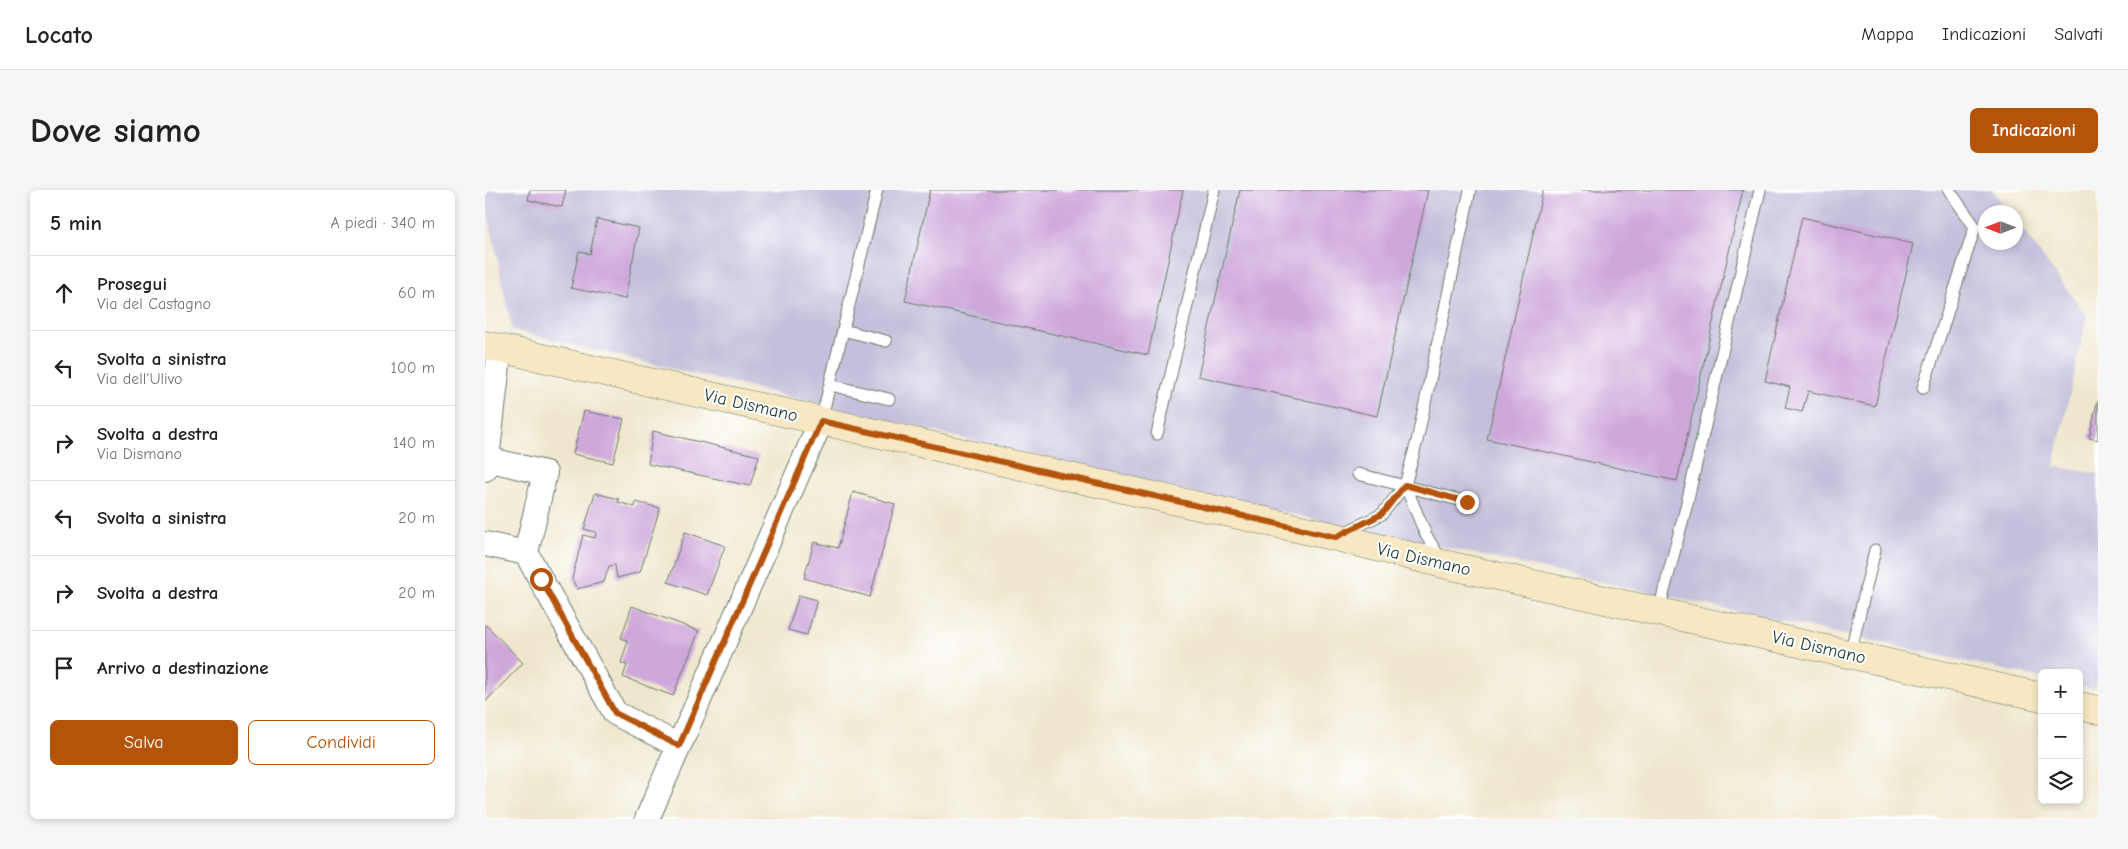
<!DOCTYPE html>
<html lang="it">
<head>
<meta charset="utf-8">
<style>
	:root { --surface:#fff; --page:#f6f6f6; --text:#222; --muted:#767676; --line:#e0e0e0; --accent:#b45309 }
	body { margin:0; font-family:"Comic Neue",sans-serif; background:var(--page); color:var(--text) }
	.controls { position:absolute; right:15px; bottom:15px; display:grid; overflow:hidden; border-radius:8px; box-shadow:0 2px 8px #0003 }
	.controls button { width:45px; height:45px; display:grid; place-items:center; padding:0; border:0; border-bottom:1px solid var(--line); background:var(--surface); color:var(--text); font:25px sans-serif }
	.compass { position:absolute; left:1493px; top:15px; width:45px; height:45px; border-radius:50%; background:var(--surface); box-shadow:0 2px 8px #0003; rotate:270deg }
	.stop { position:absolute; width:15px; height:15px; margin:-11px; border:4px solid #b45309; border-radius:50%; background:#fff }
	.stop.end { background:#b45309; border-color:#fff; box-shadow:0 1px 5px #0008 }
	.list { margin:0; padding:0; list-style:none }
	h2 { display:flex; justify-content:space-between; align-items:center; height:65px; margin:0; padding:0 20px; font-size:21px }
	h2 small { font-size:16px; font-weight:400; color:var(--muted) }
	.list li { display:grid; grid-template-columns:32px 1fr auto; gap:15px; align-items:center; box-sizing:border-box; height:75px; padding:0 20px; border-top:1px solid var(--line) }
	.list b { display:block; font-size:19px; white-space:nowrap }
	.list p { margin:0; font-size:16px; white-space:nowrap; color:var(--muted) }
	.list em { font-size:16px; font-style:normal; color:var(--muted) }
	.actions { display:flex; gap:10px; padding:15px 20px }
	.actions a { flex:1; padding:11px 0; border:1px solid var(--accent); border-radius:8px; text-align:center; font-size:18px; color:var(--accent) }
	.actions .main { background:var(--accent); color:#fff }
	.icon { flex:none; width:28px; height:28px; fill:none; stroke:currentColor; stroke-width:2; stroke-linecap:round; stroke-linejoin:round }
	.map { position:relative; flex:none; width:1613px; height:629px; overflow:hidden; border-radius:8px }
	header { display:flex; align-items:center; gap:30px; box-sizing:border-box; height:70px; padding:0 25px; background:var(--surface); border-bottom:1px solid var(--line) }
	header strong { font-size:24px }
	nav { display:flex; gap:28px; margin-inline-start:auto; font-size:18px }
	.intro { display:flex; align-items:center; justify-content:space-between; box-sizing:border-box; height:120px; padding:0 30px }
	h1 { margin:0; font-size:35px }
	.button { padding:12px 22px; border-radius:8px; background:var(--accent); color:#fff; font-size:18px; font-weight:700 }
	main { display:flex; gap:30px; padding:0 30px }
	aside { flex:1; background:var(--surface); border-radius:8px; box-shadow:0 2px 8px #0003 }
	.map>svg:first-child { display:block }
	.industrial { fill:#c4c0db }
	.building { fill:#cfa8db }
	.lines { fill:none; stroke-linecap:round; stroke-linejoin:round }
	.service-casing { stroke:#68786a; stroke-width:13 }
	.minor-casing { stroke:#68786a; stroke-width:26 }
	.secondary-casing { stroke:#68786a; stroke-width:29 }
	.service { stroke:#fff; stroke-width:11 }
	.minor { stroke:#fff; stroke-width:24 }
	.secondary { stroke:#f7e8c3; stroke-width:28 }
	.route { stroke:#b45309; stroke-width:6 }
	.labels { text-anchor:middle; stroke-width:4; stroke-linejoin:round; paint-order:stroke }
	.street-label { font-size:18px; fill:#1f3d34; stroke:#fff }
</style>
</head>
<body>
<header>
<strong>Locato</strong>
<nav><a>Mappa</a><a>Indicazioni</a><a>Salvati</a></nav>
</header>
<div class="intro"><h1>Dove siamo</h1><a class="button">Indicazioni</a></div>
<main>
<aside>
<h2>5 min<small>A piedi · 340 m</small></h2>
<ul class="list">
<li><svg class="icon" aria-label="ahead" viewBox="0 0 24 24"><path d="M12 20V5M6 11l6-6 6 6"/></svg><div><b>Prosegui</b><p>Via del Castagno</p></div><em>60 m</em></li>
<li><svg class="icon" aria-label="left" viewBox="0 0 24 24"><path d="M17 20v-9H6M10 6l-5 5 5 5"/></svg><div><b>Svolta a sinistra</b><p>Via dell'Ulivo</p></div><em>100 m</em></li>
<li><svg class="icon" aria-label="right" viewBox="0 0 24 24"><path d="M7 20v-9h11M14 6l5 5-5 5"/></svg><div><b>Svolta a destra</b><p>Via Dismano</p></div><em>140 m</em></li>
<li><svg class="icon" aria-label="left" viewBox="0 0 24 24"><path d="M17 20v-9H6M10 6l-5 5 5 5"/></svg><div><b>Svolta a sinistra</b></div><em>20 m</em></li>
<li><svg class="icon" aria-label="right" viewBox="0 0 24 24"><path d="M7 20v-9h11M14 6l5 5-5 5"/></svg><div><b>Svolta a destra</b></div><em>20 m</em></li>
<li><svg class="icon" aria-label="arrive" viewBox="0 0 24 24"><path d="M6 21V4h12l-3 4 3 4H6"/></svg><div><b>Arrivo a destinazione</b></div></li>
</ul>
<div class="actions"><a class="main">Salva</a><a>Condividi</a></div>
</aside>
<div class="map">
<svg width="1613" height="629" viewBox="0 0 1613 629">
	<rect width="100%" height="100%" fill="#fff"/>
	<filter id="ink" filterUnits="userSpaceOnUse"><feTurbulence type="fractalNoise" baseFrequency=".02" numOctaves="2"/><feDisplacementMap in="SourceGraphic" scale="10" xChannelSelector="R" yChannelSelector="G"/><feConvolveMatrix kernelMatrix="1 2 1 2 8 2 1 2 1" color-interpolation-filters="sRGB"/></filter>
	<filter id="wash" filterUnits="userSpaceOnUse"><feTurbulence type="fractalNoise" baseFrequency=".0096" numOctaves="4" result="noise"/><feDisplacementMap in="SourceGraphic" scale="20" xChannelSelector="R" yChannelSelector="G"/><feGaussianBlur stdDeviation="1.12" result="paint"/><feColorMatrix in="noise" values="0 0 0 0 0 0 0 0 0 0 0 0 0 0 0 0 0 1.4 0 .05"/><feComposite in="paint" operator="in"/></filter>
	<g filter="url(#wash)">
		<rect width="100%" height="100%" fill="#efe7cd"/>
		<path class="industrial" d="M0 0H1507L1524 22H1500V52H1530L1531 31 1602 126 1569 276 1613 284V481L1610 499 1594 496V483H1557V488L655 291 27 140 0 9Z"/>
		<g id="blocks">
			<path class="building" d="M45 0H81L77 17 43 10Z
				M445 0H698L663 165 420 111Z
				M755 0H943L892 226 713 186Z
				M1058 0H1258L1192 291 1002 249Z
				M1317 27 1428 54 1390 216 1323 201 1317 222 1300 218 1305 197 1280 191Z
				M112 29 154 38 140 109 86 98 94 61 105 64Z
				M1612 212H1613V250L1604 248Z
				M99 221 139 229 128 273 88 264Z
				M168 241 274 266 265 296 163 274Z
				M368 302 410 314 385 407 319 388 329 352 353 358Z
				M110 303 134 309 133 312 150 317 151 312 175 318 155 382 132 388 130 375 124 376 119 392 92 399 87 389 98 345 110 348 111 342 99 339Z
				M200 342 240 356 222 405 183 392Z
				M314 405 332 410 322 445 303 440Z
				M147 416 214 441 188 506 138 487 142 475 136 473 143 451 136 448Z
				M1 435 38 473 0 512V436Z"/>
		</g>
	</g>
	<g filter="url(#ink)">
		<use href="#blocks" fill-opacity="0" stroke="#68786a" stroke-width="1"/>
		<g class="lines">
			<g class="service-casing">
				<path id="service" d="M358 140 401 151
					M345 195 404 209
					M1438 198 1490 37 1464 0
					M336 231 392 0
					M672 244 729 0
					M873 284 982 312
					M920 295 941 345 956 370
					M857 344 897 324 920 295 932 251 985 0
					M1174 420 1201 317 1275 0
					M1365 464 1390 360"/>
			</g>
			<g class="minor-casing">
				<path id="minor" d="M2 269 15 158
					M0 279 2 269 60 283 41 363 130 523 194 556
					M0 354 41 363
					M162 629 336 231"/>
			</g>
			<g class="secondary-casing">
				<path id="secondary" d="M0 155 851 347 958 374 1557 507
					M1594 516 1613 520"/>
			</g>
			<use href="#service" class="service"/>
			<use href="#minor" class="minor"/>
			<use href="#secondary" class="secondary"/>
		</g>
	</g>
	<g class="lines" filter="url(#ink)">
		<path class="route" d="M56 389 130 523 194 556 336 231 851 347 897 324 920 295 982 312"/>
	</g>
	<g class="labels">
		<g class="street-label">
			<text transform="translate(266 215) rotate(13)" y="6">Via Dismano</text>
			<text transform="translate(939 369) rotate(13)" y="6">Via Dismano</text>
			<text transform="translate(1334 457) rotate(13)" y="6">Via Dismano</text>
		</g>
	</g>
</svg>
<div class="controls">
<button>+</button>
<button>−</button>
<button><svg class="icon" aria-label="layers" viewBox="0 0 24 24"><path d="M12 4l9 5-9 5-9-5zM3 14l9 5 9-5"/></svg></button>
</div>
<svg class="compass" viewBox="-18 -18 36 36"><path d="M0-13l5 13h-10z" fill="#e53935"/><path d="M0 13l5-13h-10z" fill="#767676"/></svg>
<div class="stop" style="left:56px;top:389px"></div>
<div class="stop end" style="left:982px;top:312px"></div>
</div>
</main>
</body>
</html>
